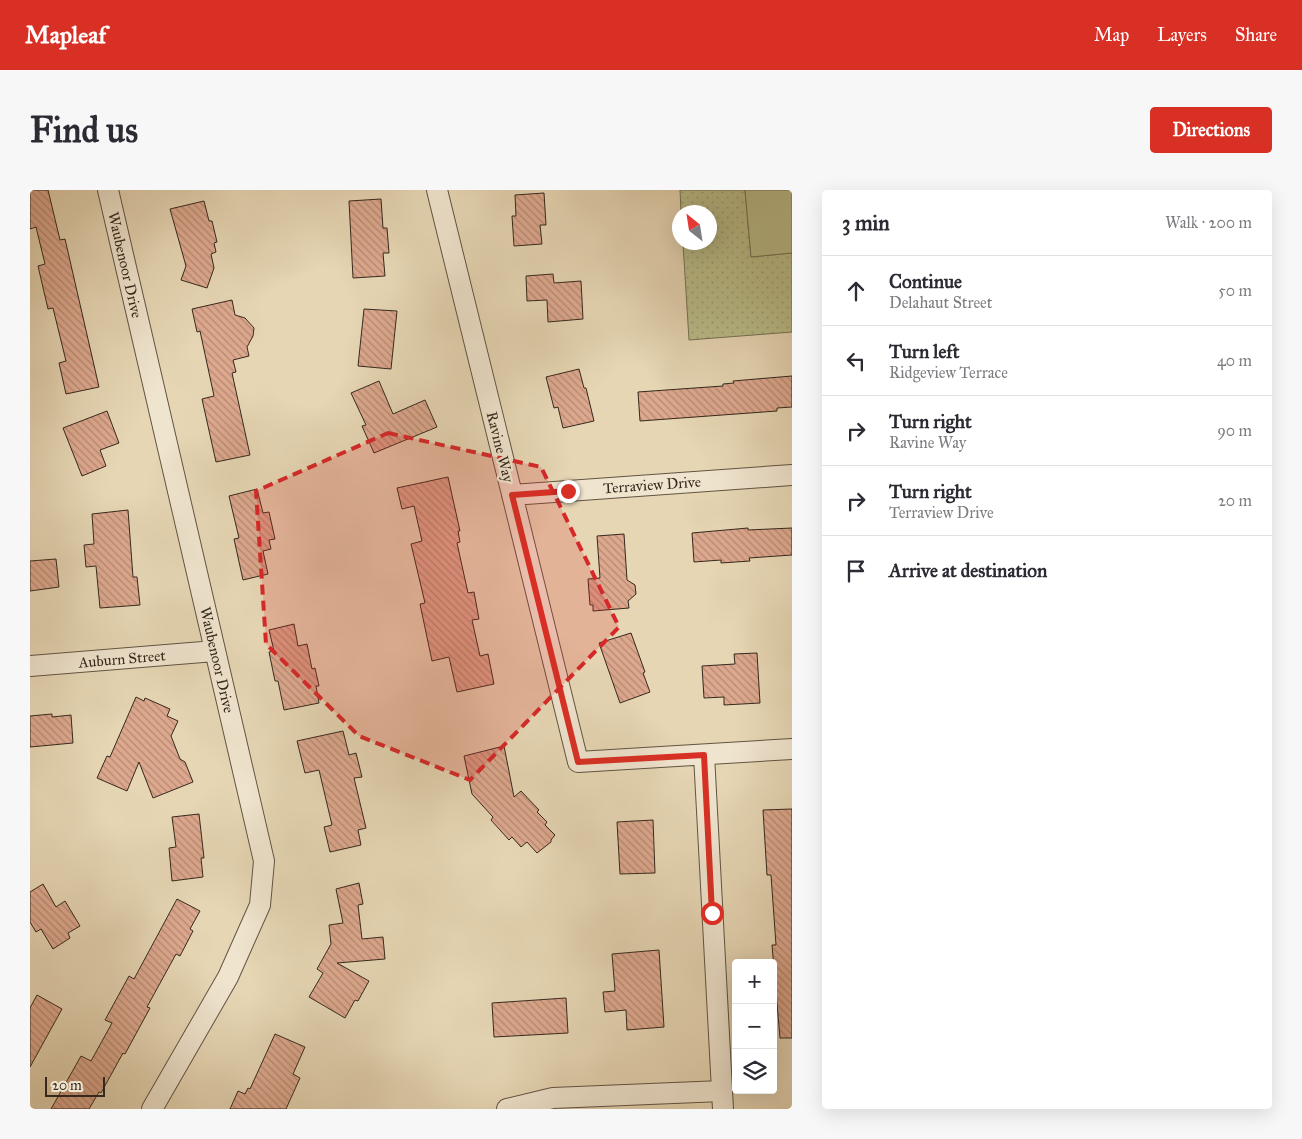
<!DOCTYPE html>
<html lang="en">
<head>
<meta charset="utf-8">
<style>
	:root { --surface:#fff; --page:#f7f7f7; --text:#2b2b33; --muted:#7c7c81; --line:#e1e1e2; --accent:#d93025 }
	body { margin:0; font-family:"IM FELL Great Primer",serif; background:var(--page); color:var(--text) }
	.controls { position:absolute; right:15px; bottom:15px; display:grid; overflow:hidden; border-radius:5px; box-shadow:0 5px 20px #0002 }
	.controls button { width:45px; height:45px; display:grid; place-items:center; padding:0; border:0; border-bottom:1px solid var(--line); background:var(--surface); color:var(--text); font:25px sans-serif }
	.compass { position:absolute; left:642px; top:15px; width:45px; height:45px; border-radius:50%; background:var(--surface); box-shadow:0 5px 20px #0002; rotate:330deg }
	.scale { position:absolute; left:15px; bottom:12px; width:60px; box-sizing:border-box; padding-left:5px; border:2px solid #36281d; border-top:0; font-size:14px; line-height:18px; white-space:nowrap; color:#36281d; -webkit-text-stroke:4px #efe4ce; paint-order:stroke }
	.stop { position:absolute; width:15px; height:15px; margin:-11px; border:4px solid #d93025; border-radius:50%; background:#fff }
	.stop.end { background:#d93025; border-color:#fff; box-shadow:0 1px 5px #0008 }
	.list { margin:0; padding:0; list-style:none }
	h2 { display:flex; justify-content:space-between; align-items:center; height:65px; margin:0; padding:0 20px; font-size:21px }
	h2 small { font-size:16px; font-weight:400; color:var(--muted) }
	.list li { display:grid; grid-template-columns:32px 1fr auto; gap:15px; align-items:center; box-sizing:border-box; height:70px; padding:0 20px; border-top:1px solid var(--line) }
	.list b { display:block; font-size:19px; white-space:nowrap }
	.list p { margin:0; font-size:16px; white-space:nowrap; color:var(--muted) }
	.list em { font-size:16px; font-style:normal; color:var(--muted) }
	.icon { flex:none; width:28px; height:28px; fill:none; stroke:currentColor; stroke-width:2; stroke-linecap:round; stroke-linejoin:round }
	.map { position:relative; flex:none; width:762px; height:919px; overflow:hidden; border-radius:5px }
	header { display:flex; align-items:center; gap:30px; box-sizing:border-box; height:70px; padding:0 25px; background:var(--accent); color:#fff }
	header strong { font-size:24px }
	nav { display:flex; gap:28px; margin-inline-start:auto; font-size:18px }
	.intro { display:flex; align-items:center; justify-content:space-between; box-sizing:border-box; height:120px; padding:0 30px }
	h1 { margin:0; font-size:35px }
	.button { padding:12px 22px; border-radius:5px; background:var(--accent); color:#fff; font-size:18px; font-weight:700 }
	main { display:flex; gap:30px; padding:0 30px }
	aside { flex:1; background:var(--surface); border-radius:5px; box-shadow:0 5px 20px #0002 }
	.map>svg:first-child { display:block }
	.grass { fill:url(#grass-dots); stroke:#787254 }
	.park { fill:#b9bd8a; stroke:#787254 }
	.building { fill:url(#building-back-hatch); stroke:#36281d }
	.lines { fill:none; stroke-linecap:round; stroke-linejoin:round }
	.minor-casing { stroke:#625443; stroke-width:22 }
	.minor { stroke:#efe4ce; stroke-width:20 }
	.route { stroke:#d93025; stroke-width:6 }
	.marked { fill:#d62828; fill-opacity:0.2; stroke:#d62828; stroke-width:4; stroke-dasharray:10 6; stroke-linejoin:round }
	.labels { text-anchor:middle; stroke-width:4.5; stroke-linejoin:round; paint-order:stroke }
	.street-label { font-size:15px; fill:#36281d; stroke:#efe4ce }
</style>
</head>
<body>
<header>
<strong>Mapleaf</strong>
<nav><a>Map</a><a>Layers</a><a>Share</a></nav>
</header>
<div class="intro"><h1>Find us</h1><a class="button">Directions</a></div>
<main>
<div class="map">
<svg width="762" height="919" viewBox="0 0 762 919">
	<defs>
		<pattern id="grass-dots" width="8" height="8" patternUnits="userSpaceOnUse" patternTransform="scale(1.25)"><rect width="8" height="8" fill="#b9bd8a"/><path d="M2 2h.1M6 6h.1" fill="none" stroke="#a0a277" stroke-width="1.8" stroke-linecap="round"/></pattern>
		<pattern id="building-back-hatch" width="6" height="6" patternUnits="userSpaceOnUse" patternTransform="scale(1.25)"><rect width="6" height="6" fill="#dda88e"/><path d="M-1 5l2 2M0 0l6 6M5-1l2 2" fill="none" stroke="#b48973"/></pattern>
	</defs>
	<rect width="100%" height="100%" fill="#e6d6b4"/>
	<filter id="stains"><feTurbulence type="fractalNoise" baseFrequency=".004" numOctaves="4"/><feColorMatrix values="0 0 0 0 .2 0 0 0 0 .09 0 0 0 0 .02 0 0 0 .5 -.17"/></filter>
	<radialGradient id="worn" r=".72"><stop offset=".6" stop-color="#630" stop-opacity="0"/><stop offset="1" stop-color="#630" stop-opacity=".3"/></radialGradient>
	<path class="grass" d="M650 0H715L721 67 762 63V142L659 150 653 53 679 52V22H651Z"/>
	<path class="park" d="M715 0H762V63L721 67Z"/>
	<path class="building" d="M0 0H18L30 50 35 49 69 197 36 204 29 173 36 171 23 118 18 119 8 76 15 74 6 37 0 39Z
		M514 3 516 35H510L512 54 484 56 482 26H486L485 5Z
		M351 9 353 38H357L359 63H353L355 86 323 88 319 11Z
		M174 11 179 31H182L187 52 184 53 186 62 181 64 184 78 177 98 151 90 156 76 140 19Z
		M523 84 524 93 551 91 553 129 518 132 517 110 497 111 496 86Z
		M202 110 205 125 215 128 224 138 223 146 217 157 219 166 203 170 206 182 202 183 220 265 186 272 172 209 184 206 170 141 167 142 162 119Z
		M334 119 367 121 361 179 328 176Z
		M549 179 554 198H556L564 231 533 238 528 217 524 218 516 187Z
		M762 186V217L747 218V221L610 231 608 202 693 196V194L704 193 703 191Z
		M349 191 363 224 395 210 407 237 344 263 332 236 336 235 321 203Z
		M77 221 89 253 70 260 76 276 52 286 33 238Z
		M418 287 430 341H428L430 352 427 353 438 403 444 402 449 429 442 430 450 466 458 464 464 494 427 502 419 467 402 471 390 414 395 413 381 354 392 351 384 316 372 319 367 298Z
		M227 299 233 323 239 322 245 349 239 350 241 359 233 361 238 384 213 390 204 349 209 348 199 306Z
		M98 320 103 387H107L110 415 70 418 66 376 56 377 54 355 64 354 62 324Z
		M718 338V340L762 338V365L719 368 720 371 691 373V370L664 372 662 343Z
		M594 344 597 390 605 395 606 404 598 411 599 418 563 421V415H560L558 389 570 388 567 346Z
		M26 369 29 397 0 401V371Z
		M264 434 268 456 277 454 282 479 285 478 289 496H286L289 513 254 520 248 491H245L239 462 244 461 239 440Z
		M601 443 615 482 613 483 620 502 590 513 569 453Z
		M727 463 730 513 694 515V507L674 508 672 476 705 474 704 464Z
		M106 507 114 511 115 508 140 519 137 526 148 531 141 546 150 569 155 572 163 592 123 608 109 572 97 601 67 588 77 566 80 567Z
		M22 524V527L41 525 43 553 0 557V526Z
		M313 541 319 565 326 563 332 587 324 588 336 638 328 640 331 655 300 662 294 637 302 635 289 580 275 583 267 551Z
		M474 556 484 607 491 601 509 620 507 622 517 632 515 635 525 645 521 650V652L507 663 497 652 491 657 482 647 479 650 461 630 463 627 442 604 434 566Z
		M762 619V848H750L742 755H746L741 685H737L733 620Z
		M169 624 174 668H171L173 687 142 691 139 658 146 657 142 627Z
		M623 630 625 683 590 684 587 632Z
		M329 693 333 714 328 715 332 749 353 747 355 769 307 773 339 791 328 811 325 810 315 828 279 807 293 783 287 779 301 754 299 735 313 733 306 699Z
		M13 694 26 717 35 711 50 736 38 743 40 748 23 759 11 739 6 742 0 732V702Z
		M147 709 170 721 160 739 163 741 150 766 146 764 117 817 120 818 95 864 93 863 71 903 69 902 59 919H21L51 866 61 871 82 833 75 830 99 786 104 789Z
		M629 760 634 837 597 840 596 820 575 822 573 802 585 801 582 764Z
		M7 805 32 819 0 877V818Z
		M536 808 538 843 464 847 462 813Z
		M245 844 275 857 263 884 270 888 256 919H200L208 901 215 904 218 898 220 899Z"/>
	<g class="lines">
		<g class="minor-casing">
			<path id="minor" d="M78 0 234 671 230 715 198 787 122 919
				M407 0 548 572 762 559
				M482 305 762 285
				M0 476 185 461
				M674 565 693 919
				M477 919 523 908 692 901"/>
		</g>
		<use href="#minor" class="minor"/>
	</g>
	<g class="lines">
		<path class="route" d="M538 301 482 305 548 572 674 565 682 723"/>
	</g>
	<path class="marked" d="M358 243 511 277 589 437 440 590 329 546 236 454 226 301Z"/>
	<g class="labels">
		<g class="street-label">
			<text transform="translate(95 75) rotate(77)" y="5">Waubenoor Drive</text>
			<text transform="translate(470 257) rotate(76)" y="5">Ravine Way</text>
			<text transform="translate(622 295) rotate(-4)" y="5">Terraview Drive</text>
			<text transform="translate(92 469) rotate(-5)" y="5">Auburn Street</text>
			<text transform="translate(187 470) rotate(77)" y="5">Waubenoor Drive</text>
		</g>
	</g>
	<rect width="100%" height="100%" filter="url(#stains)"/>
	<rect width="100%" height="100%" fill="url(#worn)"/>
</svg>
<div class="controls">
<button>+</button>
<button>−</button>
<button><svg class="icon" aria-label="layers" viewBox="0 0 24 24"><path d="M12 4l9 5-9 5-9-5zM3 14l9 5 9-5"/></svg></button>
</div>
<svg class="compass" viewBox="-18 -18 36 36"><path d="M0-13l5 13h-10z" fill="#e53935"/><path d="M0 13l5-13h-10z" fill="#7c7c81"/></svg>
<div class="scale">20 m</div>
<div class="stop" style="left:682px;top:723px"></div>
<div class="stop end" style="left:538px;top:301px"></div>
</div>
<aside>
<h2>3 min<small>Walk · 200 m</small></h2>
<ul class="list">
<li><svg class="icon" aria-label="ahead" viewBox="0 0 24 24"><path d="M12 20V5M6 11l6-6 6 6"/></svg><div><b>Continue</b><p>Delahaut Street</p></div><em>50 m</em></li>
<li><svg class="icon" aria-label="left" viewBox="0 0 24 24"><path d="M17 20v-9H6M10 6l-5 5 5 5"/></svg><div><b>Turn left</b><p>Ridgeview Terrace</p></div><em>40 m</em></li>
<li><svg class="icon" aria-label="right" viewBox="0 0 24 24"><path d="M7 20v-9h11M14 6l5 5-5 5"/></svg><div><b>Turn right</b><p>Ravine Way</p></div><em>90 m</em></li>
<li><svg class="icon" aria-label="right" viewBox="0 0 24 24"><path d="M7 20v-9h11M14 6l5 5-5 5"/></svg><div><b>Turn right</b><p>Terraview Drive</p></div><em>20 m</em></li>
<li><svg class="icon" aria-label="arrive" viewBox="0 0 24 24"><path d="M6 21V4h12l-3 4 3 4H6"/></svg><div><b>Arrive at destination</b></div></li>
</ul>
</aside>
</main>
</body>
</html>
